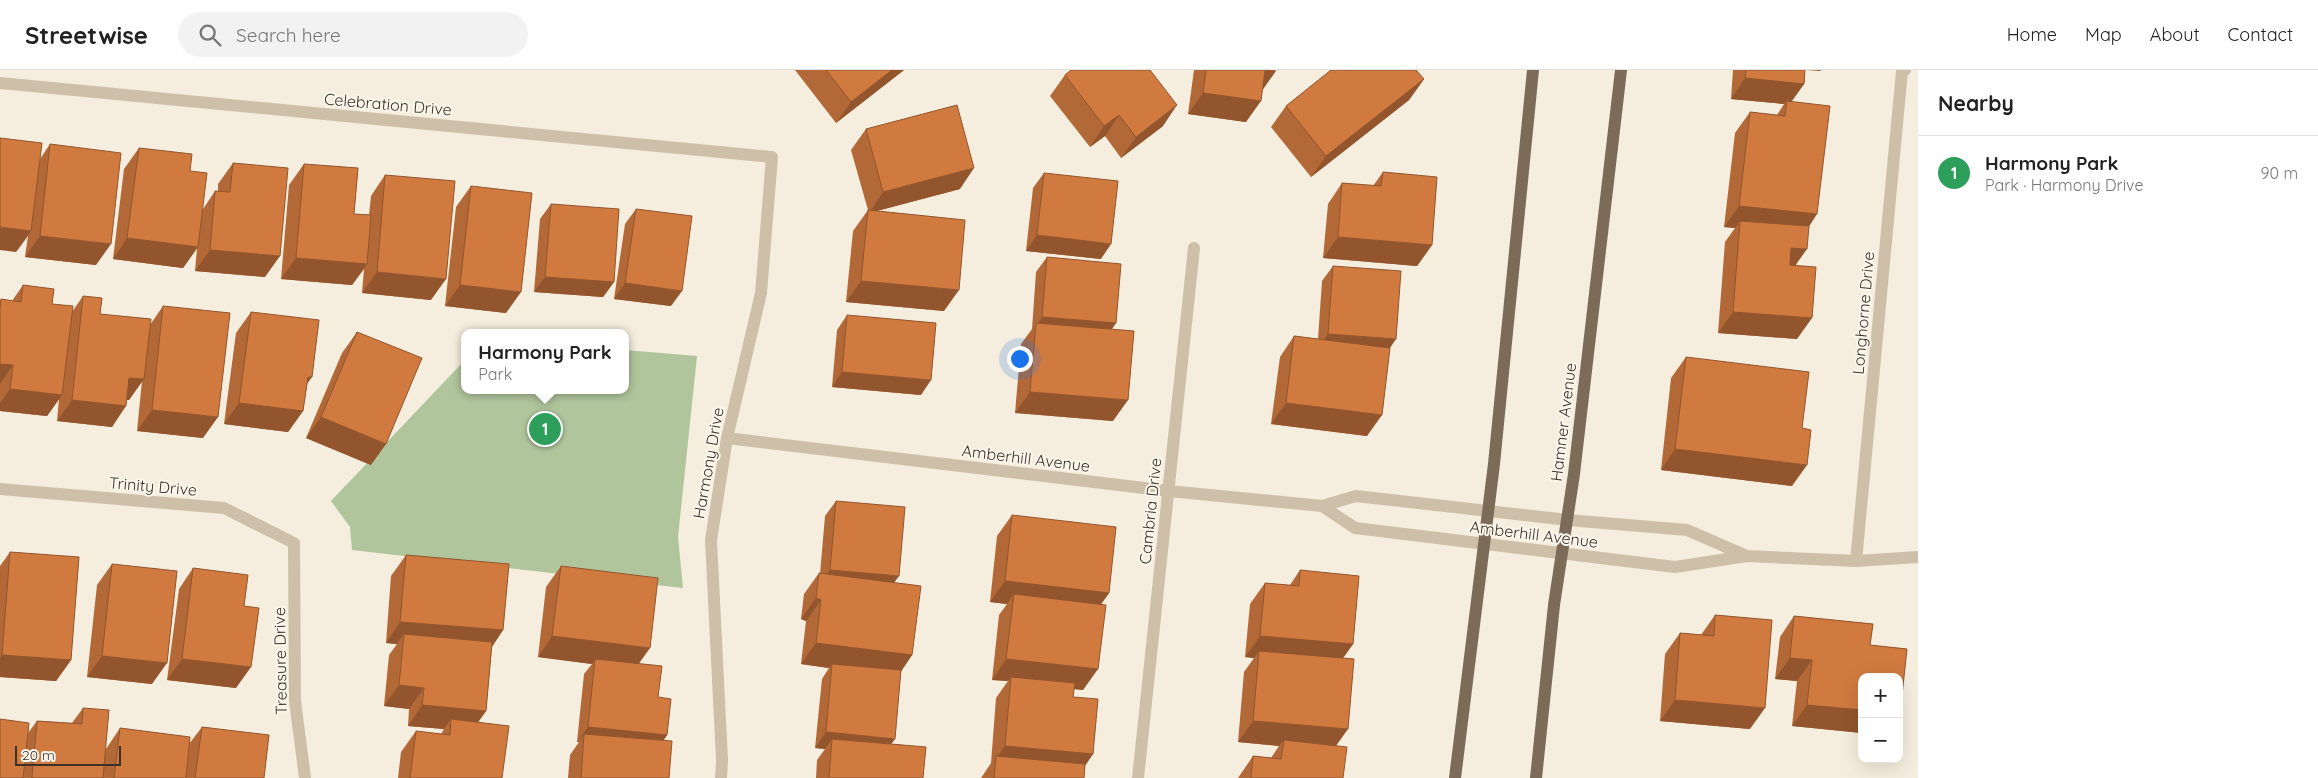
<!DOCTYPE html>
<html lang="en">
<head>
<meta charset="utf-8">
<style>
	:root { --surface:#fff; --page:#f2f2f2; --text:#222; --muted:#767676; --line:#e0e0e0; --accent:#d93025 }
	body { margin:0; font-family:Quicksand,sans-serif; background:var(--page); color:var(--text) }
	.controls { position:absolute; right:15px; bottom:15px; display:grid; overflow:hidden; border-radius:10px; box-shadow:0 5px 20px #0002 }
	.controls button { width:45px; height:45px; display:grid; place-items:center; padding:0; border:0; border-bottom:1px solid var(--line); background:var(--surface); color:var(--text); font:25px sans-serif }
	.scale { position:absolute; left:15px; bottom:12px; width:106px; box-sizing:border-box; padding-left:5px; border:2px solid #3a3129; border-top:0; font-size:14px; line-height:18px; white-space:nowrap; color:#3a3129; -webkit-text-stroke:4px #fbf6eb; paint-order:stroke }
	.you { position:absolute; left:1019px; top:288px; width:18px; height:18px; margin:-12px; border:4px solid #fff; border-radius:50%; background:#1a73e8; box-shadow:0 0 0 8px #1a73e833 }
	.badge { display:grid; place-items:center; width:32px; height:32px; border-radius:50%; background:var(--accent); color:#fff; font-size:16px; font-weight:700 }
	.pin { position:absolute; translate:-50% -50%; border:2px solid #fff; box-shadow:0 1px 5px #0006 }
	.popup { position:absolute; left:461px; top:259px; width:168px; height:65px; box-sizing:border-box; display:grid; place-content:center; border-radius:10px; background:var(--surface); filter:drop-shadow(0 1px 4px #0005); font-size:16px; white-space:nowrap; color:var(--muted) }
	.popup b { font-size:19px; color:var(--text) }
	.popup::after { content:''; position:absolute; left:50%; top:100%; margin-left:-10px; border:10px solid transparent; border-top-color:var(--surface) }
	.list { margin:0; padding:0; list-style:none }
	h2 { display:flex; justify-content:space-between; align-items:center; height:65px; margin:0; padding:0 20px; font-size:21px }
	h2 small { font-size:16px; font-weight:400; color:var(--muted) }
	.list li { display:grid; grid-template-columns:32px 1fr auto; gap:15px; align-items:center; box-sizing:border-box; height:75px; padding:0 20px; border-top:1px solid var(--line) }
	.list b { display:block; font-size:19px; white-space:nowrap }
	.list p { margin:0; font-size:16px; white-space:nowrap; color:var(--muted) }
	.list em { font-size:16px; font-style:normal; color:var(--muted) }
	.icon { flex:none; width:28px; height:28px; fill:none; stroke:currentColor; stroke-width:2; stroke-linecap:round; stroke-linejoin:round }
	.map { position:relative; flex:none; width:1918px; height:708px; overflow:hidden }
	header { display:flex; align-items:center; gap:30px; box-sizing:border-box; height:70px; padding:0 25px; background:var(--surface); border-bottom:1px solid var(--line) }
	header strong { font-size:24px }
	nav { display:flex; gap:28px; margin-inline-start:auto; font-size:18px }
	.search { width:350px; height:45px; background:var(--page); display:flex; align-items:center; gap:12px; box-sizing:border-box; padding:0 18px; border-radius:28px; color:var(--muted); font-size:19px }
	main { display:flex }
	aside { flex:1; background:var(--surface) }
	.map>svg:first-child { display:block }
	.green { fill:#b0c59c }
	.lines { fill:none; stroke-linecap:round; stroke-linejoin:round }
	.street { stroke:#cec0a8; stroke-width:12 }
	.primary { stroke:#7d6b59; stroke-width:12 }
	.wall { fill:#b36937 }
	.shaded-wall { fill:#92552d }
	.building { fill:#d07a40; stroke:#92552d }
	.labels { text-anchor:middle; stroke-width:4; stroke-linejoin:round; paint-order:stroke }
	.street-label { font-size:16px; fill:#3a3129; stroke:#fbf6eb }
</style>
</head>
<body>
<header>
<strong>Streetwise</strong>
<div class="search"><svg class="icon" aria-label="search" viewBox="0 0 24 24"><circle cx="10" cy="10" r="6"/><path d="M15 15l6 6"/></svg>Search here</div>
<nav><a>Home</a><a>Map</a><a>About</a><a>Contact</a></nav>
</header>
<main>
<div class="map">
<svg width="1918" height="708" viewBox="0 0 1918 708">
	<rect width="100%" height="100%" fill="#f5eddd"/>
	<path class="green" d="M625 280 697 286 678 467 683 518 352 480 350 457 331 431 465 290V320H625Z"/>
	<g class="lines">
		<path class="street" d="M0 13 772 87 761 223 727 368 711 470 722 690 721 708
			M727 368 1169 421 1322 436 1356 426 1568 450 1687 460 1747 486
			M0 419 224 438 294 473 295 631 305 708
			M1322 436 1355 458 1675 497 1747 486 1856 491 1918 487
			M1856 491 1902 1 1905 0
			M1138 708 1194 178"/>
		<path class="primary" d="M1455 708 1494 394 1533 0
			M1536 708 1554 535 1574 404 1621 0"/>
	</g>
	<path class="wall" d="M795 0H904L836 53Z
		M1194 0H1276L1263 19 1246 52 1188 44Z
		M1733 0H1805L1804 14 1791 32 1809 157 1796 195 1797 269 1718 263 1725 172 1735 158 1724 157 1735 63 1750 42 1777 45 1784 34 1731 29Z
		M1065 5 1163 56 1121 88 1105 66 1090 77 1050 26Z
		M1424 9 1409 30 1311 107 1271 57 1286 36Z
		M866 59 960 119 877 141 944 241 846 232 853 161 868 140 851 80Z
		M50 74 96 195 25 187 28 166 16 182 40 89Z
		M139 78 190 101 203 139 215 121H218V114L233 93 265 207 195 201 197 178 183 198 113 189 124 99Z
		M304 94 354 144 369 145 371 126 385 105 431 230 362 223 364 199 352 215 281 209 289 115Z
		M1383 102 1432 175 1417 196 1323 188 1328 134 1342 113 1373 116Z
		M1044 103 1101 189 1026 181 1033 118Z
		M471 116 506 243 445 236 456 137Z
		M551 134 614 212 603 227 534 222 540 149Z
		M636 139 671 236 614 229 625 154Z
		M1047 187 1116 253 1112 259 1113 351 1015 343 1021 274 1032 259 1036 202Z
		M1333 196 1390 278 1367 366 1271 354 1280 287 1294 266 1318 269 1322 211Z
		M23 215 52 234 72 242 83 226 100 244 150 255 163 236 203 368 137 361 142 311 129 330H127L112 357 57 351 59 329 47 346 0 341V231L1 229 12 231Z
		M251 242 307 314 303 341 288 362 224 354 236 263Z
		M847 245 921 325 832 317 837 260Z
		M357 262 371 395 306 368 342 283Z
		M1686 287 1792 416 1661 400 1671 308Z
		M836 431 894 513 912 585 901 601 891 674 923 708H816L817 690 825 679 815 678 822 609 829 598 801 594 806 551 801 549 804 524 819 503 820 504 825 446Z
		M1012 445 1109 523 1101 534 1083 620 1074 619 1073 627 1093 684 1085 695 1084 708H981L991 693 996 628 1008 611 992 610 999 545 1007 534 990 532 997 466Z
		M10 482 71 590 56 611 0 607V496Z
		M406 485 503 560 492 577 486 641 478 652 502 708H398L401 682 416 661 441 664 444 659 408 656 409 639 384 636 389 585 397 574 386 573 391 506Z
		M112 494 152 614 87 607 97 515Z
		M561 496 639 594 658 627 667 665 663 671 669 708H568L570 685 579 672H577L584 604 592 594 538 587 546 517Z
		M193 498 244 536 236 618 167 610 179 519Z
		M1300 500 1353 574 1343 588 1336 676 1343 708H1238L1253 686 1271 688 1279 676 1238 672 1244 602 1254 588 1245 587 1250 534 1265 513 1290 515Z
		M1715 545 1750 659 1660 651 1665 584 1680 563 1701 565Z
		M1794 546 1873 554 1870 575 1907 579 1899 645V607H1862V663L1792 656 1797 611 1775 609 1780 567Z
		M83 638 106 679 120 658 189 674 202 657 264 708H0L28 663 37 651 72 653Z"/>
	<path class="shaded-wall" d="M892 0H904L836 53 851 32Z
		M1265 0 1276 1 1261 22Z
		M1807 0H1821L1820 1Z
		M1745 8 1804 14 1789 35 1787 31 1784 34 1731 29Z
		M1424 9 1409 30 1311 107 1326 86Z
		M1203 23 1261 31 1246 52 1188 44Z
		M1177 35 1163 56 1121 88 1136 67Z
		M1119 45 1105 66 1090 77 1104 56Z
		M974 98 960 119 869 143 883 122Z
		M1739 136 1817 144 1803 166 1740 151 1735 158 1724 157Z
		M0 157 31 161 16 182 0 180Z
		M1037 165 1111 174 1101 189 1026 181Z
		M40 166 111 174 96 195 25 187Z
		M1338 167 1432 175 1417 196 1323 188Z
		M127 168 198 177 183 198 113 189Z
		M1791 178 1807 179 1792 200 1777 199Z
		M210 180 280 186 265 207 195 201Z
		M296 188 367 194 352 215 281 209Z
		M377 202 446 209 431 230 362 223Z
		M545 207 614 212 603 227 534 222Z
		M861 211 959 220 944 241 846 232Z
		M625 213 682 221 671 236 614 229Z
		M460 215 521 222 506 243 445 236Z
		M1733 242 1812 248 1797 269 1718 263Z
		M1042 247 1116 253 1105 268 1036 256Z
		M1328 264 1396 269 1386 284 1317 279Z
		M0 294 13 295 0 314Z
		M842 302 931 310 921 325 832 317Z
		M308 307H312L297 328Z
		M129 308 144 309 129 330 115 329Z
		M10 319 62 325 47 346 0 341V333Z
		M1030 322 1128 330 1113 351 1015 343Z
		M72 330 126 336 112 357 57 351Z
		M239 333 303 341 288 362 224 354Z
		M1286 333 1382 345 1367 366 1271 354Z
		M152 340 218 347 203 368 137 361Z
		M321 347 386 374 371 395 306 368Z
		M1675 379 1807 395 1792 416 1661 400Z
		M830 500 899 506 888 521 819 515Z
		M1005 511 1109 523 1094 544 1014 524 1007 534 990 532Z
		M816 528 821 530 806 551 801 549Z
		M400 552 503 560 489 581 404 564 397 574 386 573Z
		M552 566 650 578 635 599 595 589 592 594 538 587Z
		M1260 566 1353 574 1338 595 1259 581 1254 588 1245 587Z
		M816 573 912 585 898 606 832 594 829 598 801 594Z
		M2 585 71 590 56 611 0 607V588Z
		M102 586 167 593 152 614 87 607Z
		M1790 588 1812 590 1797 611 1775 609Z
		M182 589 251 597 236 618 167 610Z
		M1006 589 1098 599 1083 620 1011 612V607L1008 611 992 610Z
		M399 615 424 618 409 639 384 636Z
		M1675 630 1765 638 1750 659 1660 651Z
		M422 635 486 641 471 662 451 649 444 659 408 656Z
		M1807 635 1862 640V663L1792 656Z
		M1253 651 1348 659 1333 680 1284 670 1279 676 1238 672Z
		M588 657 667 665 657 680 584 664 578 672H577Z
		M826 662 895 669 884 684 832 669 825 679 815 678Z
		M1005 676 1093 684 1079 705 995 690Z"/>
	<path class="building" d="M826 0H892L851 32Z
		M1071 0H1150L1177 35 1136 67 1119 45 1104 56 1065 5Z
		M1206 0H1265L1261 31 1203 23Z
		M1331 0H1416L1424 9 1326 86 1286 36Z
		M1746 0H1805L1804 14 1745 8Z
		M1787 31 1830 36 1817 144 1739 136 1750 42 1785 46Z
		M957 35 974 98 883 122 866 59Z
		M0 68 42 73 31 161 0 157Z
		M50 74 121 83 111 174 40 166Z
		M139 78 192 84 190 101 207 103 198 177 127 168Z
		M233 93 288 98 280 186 210 180 215 121 230 122Z
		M304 94 358 98 354 144 371 145 367 194 296 188Z
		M1383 102 1437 107 1432 175 1338 167 1342 113 1381 116Z
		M1044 103 1118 111 1111 174 1037 165Z
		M385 105 455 111 446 209 377 202Z
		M471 116 532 123 521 222 460 215Z
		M551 134 619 139 614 212 545 207Z
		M636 139 692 146 682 221 625 213Z
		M868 140 965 150 959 220 861 211Z
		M1740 151 1809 156 1807 179 1791 178 1790 195 1816 197 1812 248 1733 242Z
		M1047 187 1121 194 1116 253 1042 247Z
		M1333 196 1401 201 1396 269 1328 264Z
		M23 215 54 219 52 234 73 236 62 325 10 319 13 295 0 294V238L1 229 21 232Z
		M83 226 102 228 100 244 151 249 144 309 129 308 126 336 72 330Z
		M163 236 230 243 218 347 152 340Z
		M251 242 319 250 312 307H308L303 341 239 333Z
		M847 245 936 253 931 310 842 302Z
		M1036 253 1134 261 1128 330 1030 322Z
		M357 262 422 288 386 374 321 347Z
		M1294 266 1390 278 1382 345 1286 333Z
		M1686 287 1809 302 1802 358 1811 360 1807 395 1675 379Z
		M836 431 905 437 899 506 830 500Z
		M1012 445 1116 457 1109 523 1005 511Z
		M10 482 79 487 71 590 2 585Z
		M406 485 509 494 503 560 400 552Z
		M112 494 177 501 167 593 102 586Z
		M561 496 658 508 650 578 552 566Z
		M193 498 248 505 244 536 259 538 251 597 182 589Z
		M1300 500 1359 506 1353 574 1260 566 1265 513 1299 516Z
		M819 503 921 516 912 585 816 573 821 530 816 528Z
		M1014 524 1106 535 1098 599 1006 589Z
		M1715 545 1772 550 1765 638 1675 630 1680 563 1714 566Z
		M1794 546 1873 554 1870 575 1907 579 1900 644H1899V607H1862V640L1807 635 1812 590 1790 588Z
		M404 564 492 572 486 641 422 635 424 618 399 615Z
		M1259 581 1354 589 1348 659 1253 651Z
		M595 589 662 596 658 627 671 629 667 665 588 657Z
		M832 594 901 600 895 669 826 662Z
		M1011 607 1075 613 1073 627 1098 629 1093 684 1005 676Z
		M83 638 109 640 103 708H32L37 651 82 654Z
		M0 649 29 653 23 708H0Z
		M451 649 509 656 502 708H410L416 661 450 665Z
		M202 657 269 665 264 708H195Z
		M120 658 190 667 186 708H114Z
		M584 664 672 671 669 708H581Z
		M832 669 926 677 923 708H829Z
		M1284 670 1347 677 1343 708H1251L1253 686 1281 689Z
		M996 686 1085 694 1084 708H994Z"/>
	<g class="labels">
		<g class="street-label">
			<text transform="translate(388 34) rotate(5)" y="6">Celebration Drive</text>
			<text transform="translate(1863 243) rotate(-85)" y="6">Longhorne Drive</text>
			<text transform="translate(1563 352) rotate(-83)" y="6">Hamner Avenue</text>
			<text transform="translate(1026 388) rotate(7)" y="6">Amberhill Avenue</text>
			<text transform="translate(708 393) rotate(-80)" y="6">Harmony Drive</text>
			<text transform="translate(153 416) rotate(5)" y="6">Trinity Drive</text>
			<text transform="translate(1150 441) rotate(-84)" y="6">Cambria Drive</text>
			<text transform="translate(1534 464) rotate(7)" y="6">Amberhill Avenue</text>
			<text transform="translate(280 591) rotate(-91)" y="6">Treasure Drive</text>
		</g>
	</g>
</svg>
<div class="controls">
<button>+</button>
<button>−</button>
</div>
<div class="scale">20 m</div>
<div class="you"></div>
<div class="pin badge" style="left:545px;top:359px;background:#2e9e5b">1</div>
<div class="popup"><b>Harmony Park</b>Park</div>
</div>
<aside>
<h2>Nearby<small></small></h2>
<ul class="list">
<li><span class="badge" style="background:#2e9e5b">1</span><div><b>Harmony Park</b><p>Park · Harmony Drive</p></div><em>90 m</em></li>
</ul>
</aside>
</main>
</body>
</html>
